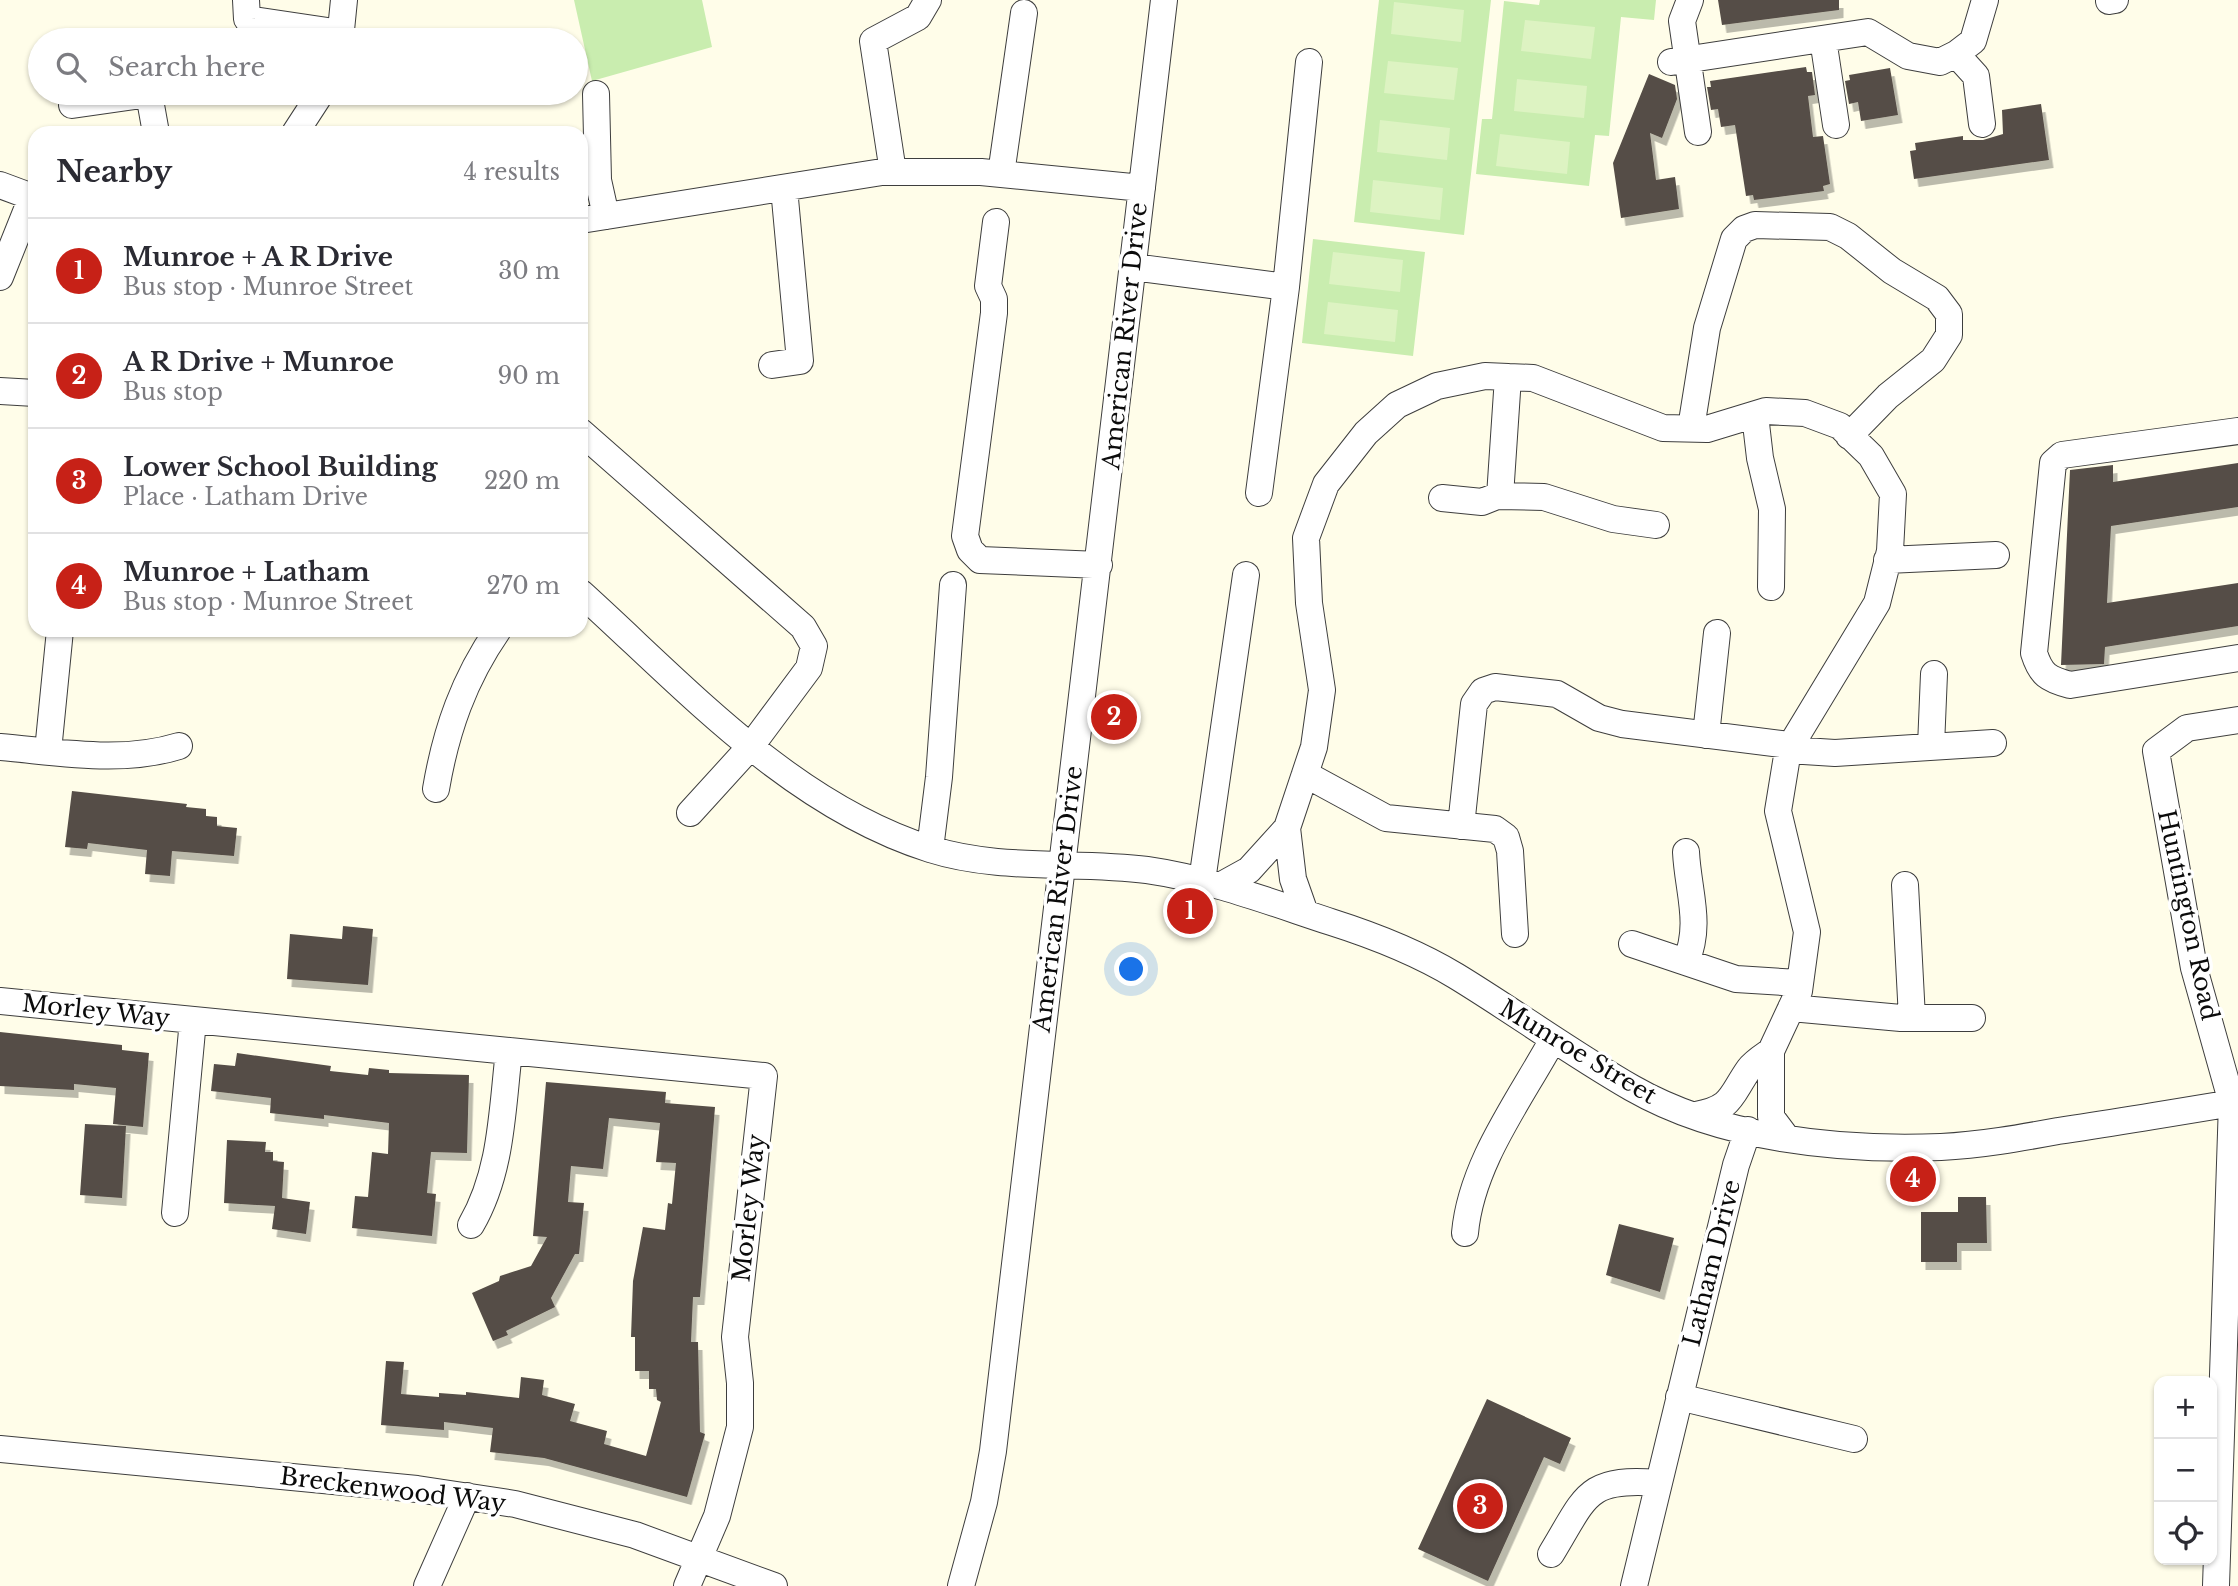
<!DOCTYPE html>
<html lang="en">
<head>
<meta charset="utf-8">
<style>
	:root { --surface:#fff; --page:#f2f2f3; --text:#2b2b33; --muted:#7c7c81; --line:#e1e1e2; --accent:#c72117 }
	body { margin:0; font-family:"Libre Baskerville",serif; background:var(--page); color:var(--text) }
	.controls { position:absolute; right:21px; bottom:21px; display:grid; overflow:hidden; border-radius:14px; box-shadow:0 2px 5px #0004 }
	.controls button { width:63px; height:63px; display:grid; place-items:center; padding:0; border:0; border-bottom:2px solid var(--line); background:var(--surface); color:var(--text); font:35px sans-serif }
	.you { position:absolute; left:1132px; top:970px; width:24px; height:24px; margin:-18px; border:5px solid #fff; border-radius:50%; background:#1a73e8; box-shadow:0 0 0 10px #1a73e833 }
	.badge { display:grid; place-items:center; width:46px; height:46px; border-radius:50%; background:var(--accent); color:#fff; font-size:23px; font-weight:700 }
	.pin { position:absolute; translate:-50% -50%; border:4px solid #fff; box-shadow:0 2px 7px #0006 }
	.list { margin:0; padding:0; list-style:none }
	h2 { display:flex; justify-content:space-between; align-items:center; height:91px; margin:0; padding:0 28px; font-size:30px }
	h2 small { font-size:23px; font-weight:400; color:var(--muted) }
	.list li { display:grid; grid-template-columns:46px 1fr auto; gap:21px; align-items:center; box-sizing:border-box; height:105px; padding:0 28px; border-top:2px solid var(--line) }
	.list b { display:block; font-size:26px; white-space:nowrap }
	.list p { margin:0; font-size:23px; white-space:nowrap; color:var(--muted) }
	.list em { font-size:23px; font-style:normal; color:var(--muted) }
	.icon { flex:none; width:38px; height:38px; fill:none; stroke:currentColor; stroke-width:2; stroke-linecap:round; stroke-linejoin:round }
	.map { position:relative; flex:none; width:2238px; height:1586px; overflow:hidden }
	.search { position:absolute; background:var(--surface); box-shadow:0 2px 5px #0004; left:28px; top:28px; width:560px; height:77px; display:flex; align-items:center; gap:18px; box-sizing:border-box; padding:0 24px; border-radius:38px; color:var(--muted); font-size:26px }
	.panel { position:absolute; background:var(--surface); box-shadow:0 2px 5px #0004; left:28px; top:126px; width:560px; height:511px; border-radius:21px }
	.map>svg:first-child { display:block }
	.green { fill:#c9edaf }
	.pitch { fill:#ddf3c2 }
	.building { fill:#554d46; filter:url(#shadow) }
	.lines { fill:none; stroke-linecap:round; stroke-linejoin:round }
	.minor-casing { stroke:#3e3e3e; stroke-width:28 }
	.minor { stroke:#fff; stroke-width:26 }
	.labels { text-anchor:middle; stroke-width:7; stroke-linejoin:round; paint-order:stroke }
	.street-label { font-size:24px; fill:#0b0b0b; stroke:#fff }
</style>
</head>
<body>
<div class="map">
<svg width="2238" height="1586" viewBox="0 0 2238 1586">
	<defs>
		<filter id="shadow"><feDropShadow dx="4.5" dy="8" stdDeviation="0" flood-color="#0004"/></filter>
	</defs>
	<rect width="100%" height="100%" fill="#fffde9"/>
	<path class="green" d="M574 0H702L712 47 592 81Z
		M1379 0H1491L1464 235 1354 222Z
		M1540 0H1656L1654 20 1621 17 1609 136 1595 135 1589 186 1476 174 1482 119H1492L1504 1 1539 5Z
		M1313 239 1425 252 1413 356 1302 343Z"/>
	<path class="pitch" d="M1394 2 1464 10 1461 42 1391 34Z
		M1525 20 1595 27 1591 59 1521 51Z
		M1388 61 1458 68 1454 100 1384 93Z
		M1517 79 1587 86 1584 118 1514 111Z
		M1380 120 1450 128 1447 160 1377 152Z
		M1500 134 1570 142 1567 174 1496 166Z
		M1373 180 1443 188 1440 220 1370 212Z
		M1333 252 1403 260 1400 292 1329 284Z
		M1328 302 1398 310 1395 342 1324 334Z"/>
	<path class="building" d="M1718 0H1839V10L1722 25Z
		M1806 67 1807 72H1812L1815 95 1808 96 1813 137 1823 136 1830 184 1823 186 1824 191 1754 200 1753 195 1746 196 1735 125 1721 127 1718 109 1711 110 1707 87H1711L1710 81Z
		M1890 68 1898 115 1861 121 1858 102 1849 104 1845 81 1850 80 1849 75Z
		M1649 74 1675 85 1677 99 1662 138 1650 133 1656 180 1675 177 1679 209 1621 218 1613 163Z
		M2041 104 2049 160 1914 179 1910 151 1916 150 1915 143 1963 136V140H1983L2003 134 2002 110Z
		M2238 463V507L2111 526 2107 603 2238 583V626L2105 647 2104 664 2061 665 2070 470 2113 465V482Z
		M72 791 187 804 186 807 206 809V816L217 817V826L237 828 234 856 172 851 170 876 145 874 147 850 88 843 87 849 65 847Z
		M343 926 373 929 368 985 287 979 290 934 342 939Z
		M0 1032 122 1045V1050L149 1053 143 1127 113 1124 116 1088 74 1084V1090L0 1086Z
		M237 1053 331 1066 330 1071 368 1075 369 1068 389 1070V1073L469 1075 467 1153 431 1152 427 1193 436 1194 432 1236 352 1228 355 1196 368 1197 372 1152 388 1154 389 1123 324 1115V1119L270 1113 271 1098 211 1091 214 1064 235 1066Z
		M546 1082 666 1092 665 1103 715 1107 700 1297H693L691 1342H698L700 1432 705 1434 687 1497 544 1458 490 1452 493 1428 444 1422V1430L381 1425 386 1361 404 1362 401 1394 439 1397V1393L466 1395V1392L519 1398 521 1377 544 1380 542 1395 575 1404 570 1421 607 1431 604 1444 646 1456 661 1402 657 1400 656 1389H649V1371H635V1337H631L633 1281 643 1227 665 1230 668 1203 672 1204 676 1163 656 1162 660 1123 609 1118 603 1169 571 1166 568 1202 584 1203 579 1254H575L551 1298 555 1307 506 1331 508 1335 493 1341 472 1293 499 1281 500 1276 531 1266 547 1237 533 1236Z
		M85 1124 126 1126 122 1198 80 1195Z
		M227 1140 266 1142 265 1152H273V1161L284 1162 282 1198 310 1202 306 1234 272 1229 275 1206 224 1203Z
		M1958 1197H1986L1987 1243H1957V1262H1921V1212H1958Z
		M1619 1224 1674 1238 1660 1292 1606 1275Z
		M1487 1399 1571 1438 1560 1464 1544 1457 1488 1581 1418 1549Z"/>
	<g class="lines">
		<g class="minor-casing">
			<path id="minor" d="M246 0 247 19 341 33
				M1690 0 1682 21 1698 132
				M2109 1 2115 0
				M1823 39 1836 125
				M340 40 344 0
				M1956 54 1976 76 1982 124
				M1671 62 1868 32 1908 56 1940 62 1956 54 1973 41 1985 0
				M596 94 598 180 606 216
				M72 105 149 94 156 133
				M295 133 321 93
				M893 172 873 41 918 17 928 0
				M1001 174 1024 13
				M0 185 35 198
				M581 220 882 172H981L1142 188
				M996 222 988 286 994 299V313L965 536 970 550 980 560 1099 565
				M1133 267 1286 287 1259 493
				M0 277 32 197
				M1286 287 1309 62
				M772 365 800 361 784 188
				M0 391 35 393
				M1755 415 1760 458 1772 509 1771 587
				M1691 428 1707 328 1734 239 1744 229 1755 225 1830 227 1848 236 1892 271 1937 298 1949 314V335L1933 360 1888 396 1849 436
				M2238 431 2062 455 2053 463 2034 653C2041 675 2048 679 2070 685L2238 658
				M581 432 803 627 814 646 809 668 751 746 690 813
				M1500 496 1508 377
				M1442 498 1482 502 1497 496 1544 497 1613 519 1656 525
				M1887 560 1996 555
				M581 593C686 688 791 805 930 849 999 871 1076 861 1147 870 1210 879 1270 902 1331 922 1372 935 1418 953 1456 976 1515 1012 1571 1053 1632 1088 1721 1139 1840 1151 1941 1147 1981 1145 2020 1138 2058 1131 2118 1122 2178 1112 2238 1102
				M1706 735 1717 633
				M1931 746 1934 674
				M0 747C59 752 121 764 179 746
				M1788 750 1835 753 1993 743
				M48 751 60 630
				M1305 774 1386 818 1495 829 1506 837 1510 851 1515 934
				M436 789C446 730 464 679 498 630
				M1461 826 1474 704 1483 691 1495 687 1557 694 1599 718 1622 724 1789 745
				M930 849 939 777 953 585
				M1686 852C1688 892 1702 923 1686 962
				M1202 881 1246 575
				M1905 885 1912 1018
				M1220 886 1249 870 1287 828
				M1305 913 1293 879 1287 828 1314 747 1322 690 1309 603 1306 538 1326 484 1366 433 1397 405 1437 386 1485 376 1533 378 1663 428 1707 429 1766 411 1805 413 1840 426 1871 456 1893 494 1890 551 1877 603 1788 750 1778 811 1807 932 1799 991 1771 1051V1117L1786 1137
				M1632 944 1736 979 1799 983
				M0 1001 764 1076 735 1337 740 1383V1427L717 1516 687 1586
				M1791 1008 1901 1018H1972
				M1696 1115C1733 1108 1730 1096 1749 1069 1754 1062 1764 1056 1771 1051
				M175 1213 193 1020
				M471 1225C502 1172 502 1110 509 1051
				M1465 1233C1471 1164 1519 1101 1552 1041
				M1679 1397 1854 1439
				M0 1449 417 1489 515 1504 635 1535 774 1586
				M1551 1554C1586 1497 1585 1477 1658 1483
				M427 1586 467 1496
				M961 1586 984 1502 993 1451 1164 0
				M1634 1586 1736 1165 1748 1130
				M2216 1586 2232 1103 2194 968 2156 751 2187 728 2238 720"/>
		</g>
		<use href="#minor" class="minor"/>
	</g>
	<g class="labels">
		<g class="street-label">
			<text transform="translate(1125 336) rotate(-84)" y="8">American River Drive</text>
			<text transform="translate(1058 899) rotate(-83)" y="8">American River Drive</text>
			<text transform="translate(2188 915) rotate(78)" y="8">Huntington Road</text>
			<text transform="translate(96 1011) rotate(6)" y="8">Morley Way</text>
			<text transform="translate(1578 1052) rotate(31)" y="8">Munroe Street</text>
			<text transform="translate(749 1208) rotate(-84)" y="8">Morley Way</text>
			<text transform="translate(1712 1263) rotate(-76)" y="8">Latham Drive</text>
			<text transform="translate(393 1490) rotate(7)" y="8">Breckenwood Way</text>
		</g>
	</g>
</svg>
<div class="controls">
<button>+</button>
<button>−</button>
<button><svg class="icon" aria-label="locate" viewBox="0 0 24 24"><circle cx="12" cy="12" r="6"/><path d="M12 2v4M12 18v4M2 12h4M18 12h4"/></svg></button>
</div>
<div class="you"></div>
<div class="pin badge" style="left:1190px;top:911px">1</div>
<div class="pin badge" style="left:1114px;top:717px">2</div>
<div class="pin badge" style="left:1480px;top:1506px">3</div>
<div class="pin badge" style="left:1913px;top:1179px">4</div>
<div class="search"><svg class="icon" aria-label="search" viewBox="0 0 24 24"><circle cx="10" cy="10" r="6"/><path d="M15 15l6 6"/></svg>Search here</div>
<section class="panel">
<h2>Nearby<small>4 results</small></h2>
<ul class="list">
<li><span class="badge">1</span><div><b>Munroe + A R Drive</b><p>Bus stop · Munroe Street</p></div><em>30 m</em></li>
<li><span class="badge">2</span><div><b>A R Drive + Munroe</b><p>Bus stop</p></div><em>90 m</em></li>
<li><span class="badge">3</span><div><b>Lower School Building</b><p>Place · Latham Drive</p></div><em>220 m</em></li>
<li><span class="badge">4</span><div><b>Munroe + Latham</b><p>Bus stop · Munroe Street</p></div><em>270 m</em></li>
</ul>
</section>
</div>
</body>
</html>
